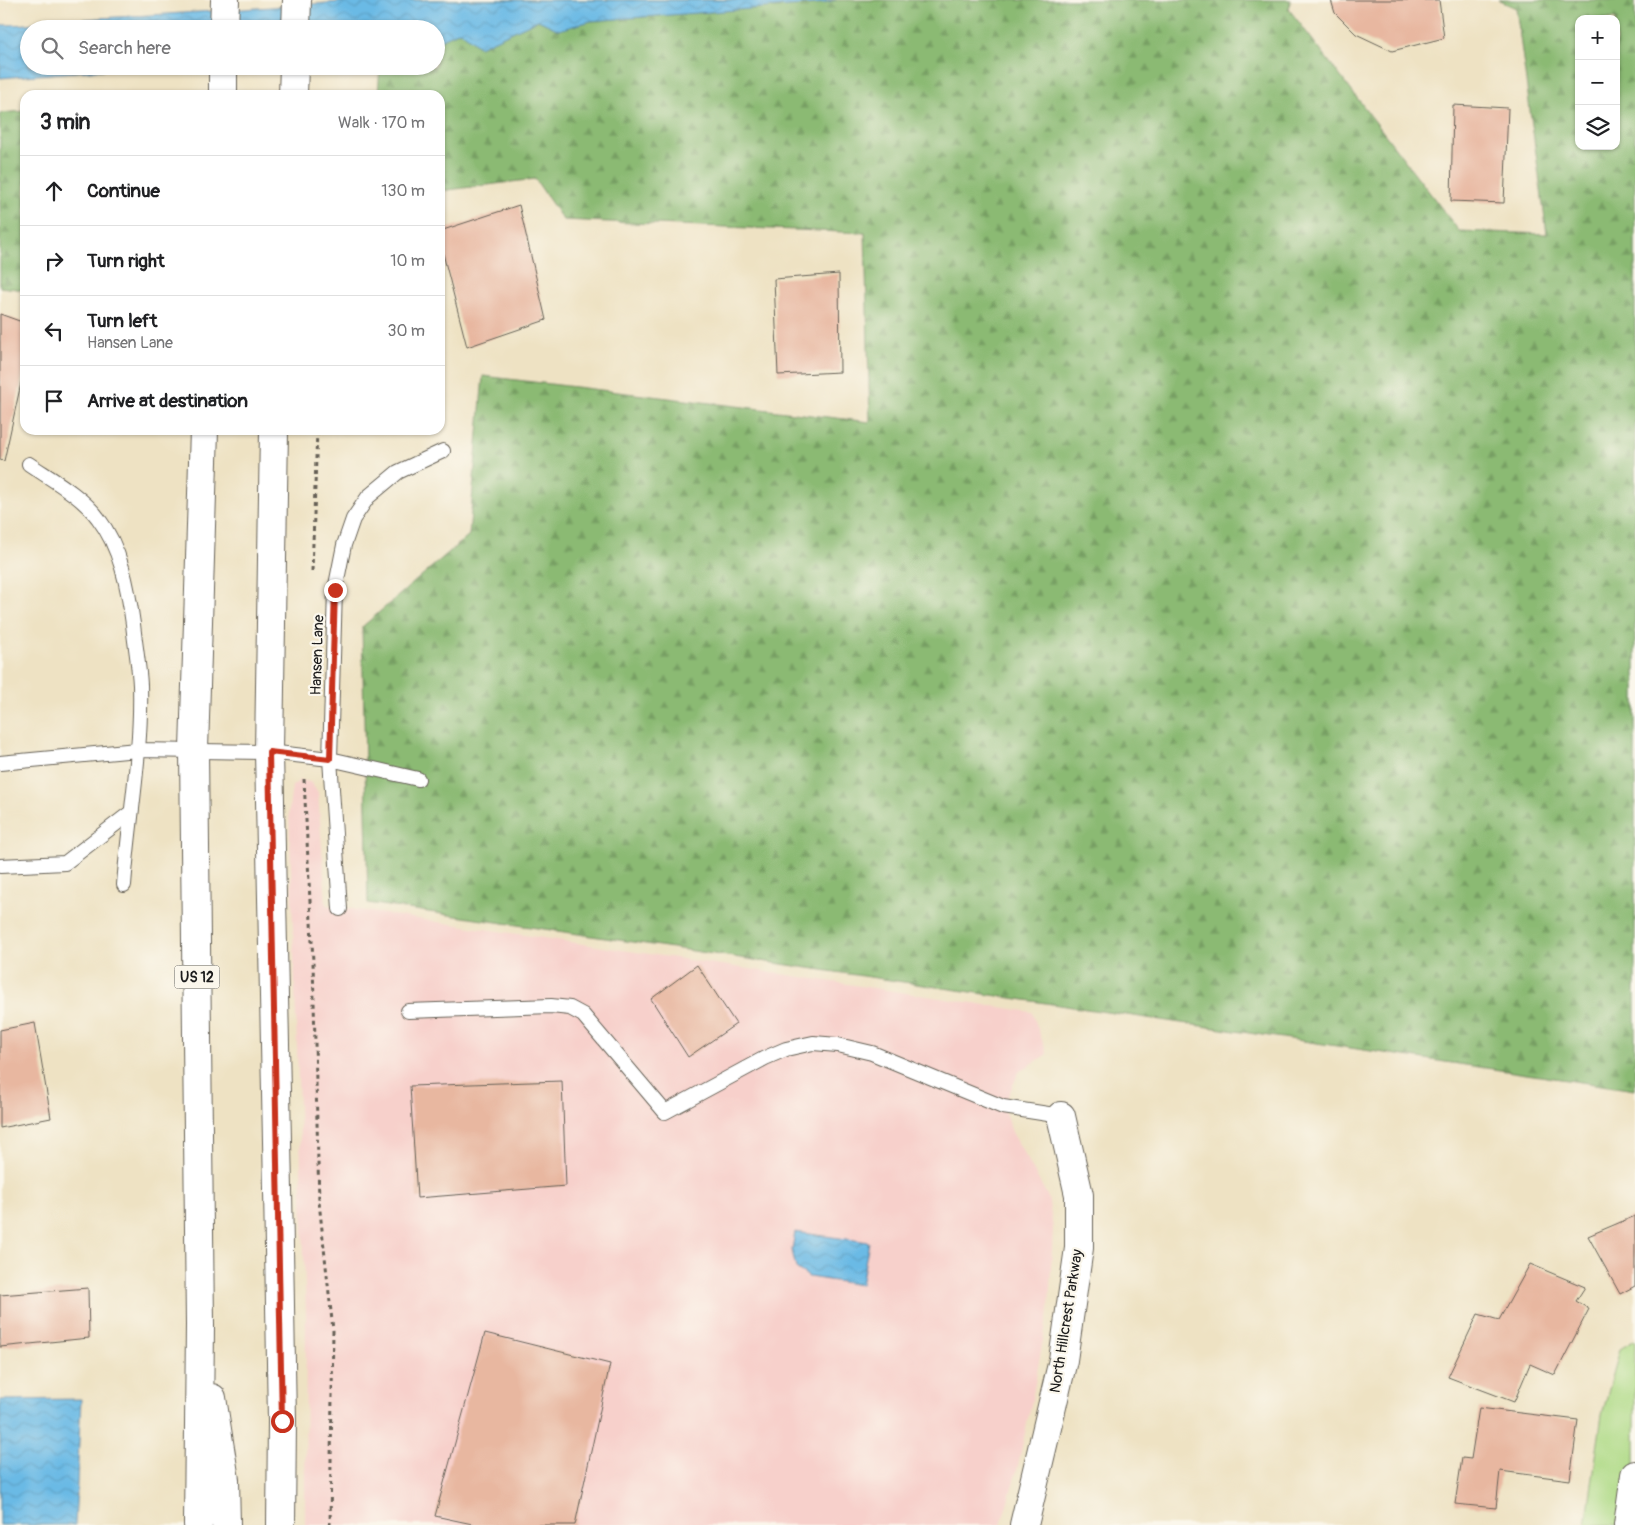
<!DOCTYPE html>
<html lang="en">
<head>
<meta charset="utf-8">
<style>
	:root { --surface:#fff; --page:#f6f6f6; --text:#202124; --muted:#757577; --line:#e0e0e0 }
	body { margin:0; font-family:Pangolin,sans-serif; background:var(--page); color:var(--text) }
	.controls { position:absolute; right:15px; top:15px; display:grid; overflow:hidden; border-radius:10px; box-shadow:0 1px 4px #0004 }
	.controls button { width:45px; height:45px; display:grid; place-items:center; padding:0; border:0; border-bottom:1px solid var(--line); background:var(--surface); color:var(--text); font:25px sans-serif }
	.stop { position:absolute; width:15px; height:15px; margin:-11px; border:4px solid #c8321e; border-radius:50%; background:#fff }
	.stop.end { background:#c8321e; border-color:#fff; box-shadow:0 1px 5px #0008 }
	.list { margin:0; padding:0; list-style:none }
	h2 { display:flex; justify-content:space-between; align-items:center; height:65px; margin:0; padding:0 20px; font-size:21px }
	h2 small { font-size:16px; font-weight:400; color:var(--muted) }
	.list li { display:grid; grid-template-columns:32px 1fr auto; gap:15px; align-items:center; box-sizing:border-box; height:70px; padding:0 20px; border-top:1px solid var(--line) }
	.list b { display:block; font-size:19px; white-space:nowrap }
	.list p { margin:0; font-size:16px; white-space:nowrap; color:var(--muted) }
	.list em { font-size:16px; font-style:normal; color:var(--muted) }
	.icon { flex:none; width:28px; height:28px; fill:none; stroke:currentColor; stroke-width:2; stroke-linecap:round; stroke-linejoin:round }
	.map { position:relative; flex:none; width:1635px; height:1525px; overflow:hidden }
	.search { position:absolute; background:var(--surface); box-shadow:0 1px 4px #0004; left:20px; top:20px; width:425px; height:55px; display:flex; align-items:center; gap:12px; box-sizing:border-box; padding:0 18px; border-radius:28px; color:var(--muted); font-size:19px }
	.panel { position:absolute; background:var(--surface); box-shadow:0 1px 4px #0004; left:20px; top:90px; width:425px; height:345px; border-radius:15px }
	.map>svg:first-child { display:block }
	.built { fill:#f7d0cb }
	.forest { fill:url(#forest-firs); stroke:#546b48; fill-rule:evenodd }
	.park { fill:#afda86; stroke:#667b51 }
	.water { fill:url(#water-waves); stroke:#446b80 }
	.building { fill:#e8b7a0 }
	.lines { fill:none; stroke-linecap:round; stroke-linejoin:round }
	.lane-casing { stroke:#666156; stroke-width:16 }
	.street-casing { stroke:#666156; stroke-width:30 }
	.primary-casing { stroke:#666156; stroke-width:30 }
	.path { stroke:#666156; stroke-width:3; stroke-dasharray:4 4; stroke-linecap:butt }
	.lane { stroke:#fff; stroke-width:14 }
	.street { stroke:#fff; stroke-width:28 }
	.primary { stroke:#fff; stroke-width:28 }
	.route { stroke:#c8321e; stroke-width:6 }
	.labels { text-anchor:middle; stroke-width:4.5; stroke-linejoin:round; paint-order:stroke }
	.shield { fill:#fbf7ec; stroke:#5f5e5a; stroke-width:1 }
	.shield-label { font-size:14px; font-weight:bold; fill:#1c1c1c }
	.street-label { font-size:15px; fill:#1c1c1c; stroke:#fbf7ec }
</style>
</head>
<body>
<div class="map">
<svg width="1635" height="1525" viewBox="0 0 1635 1525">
	<defs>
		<pattern id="forest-firs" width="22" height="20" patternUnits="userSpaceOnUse" patternTransform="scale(1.25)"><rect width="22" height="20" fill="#8bba73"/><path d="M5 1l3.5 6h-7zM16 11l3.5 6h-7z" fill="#779f63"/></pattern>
		<pattern id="water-waves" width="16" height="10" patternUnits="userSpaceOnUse" patternTransform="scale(1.25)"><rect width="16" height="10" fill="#6bbae5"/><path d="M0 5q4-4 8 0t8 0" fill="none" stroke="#5c9fc4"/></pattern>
	</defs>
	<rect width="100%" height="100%" fill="#fbf7ec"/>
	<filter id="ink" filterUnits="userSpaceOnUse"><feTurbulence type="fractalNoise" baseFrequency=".02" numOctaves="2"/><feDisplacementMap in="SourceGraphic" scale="10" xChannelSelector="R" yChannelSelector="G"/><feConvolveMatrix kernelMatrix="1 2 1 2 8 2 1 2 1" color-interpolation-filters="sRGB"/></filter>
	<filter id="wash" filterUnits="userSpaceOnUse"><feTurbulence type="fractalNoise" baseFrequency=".0096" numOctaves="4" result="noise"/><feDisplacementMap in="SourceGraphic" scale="20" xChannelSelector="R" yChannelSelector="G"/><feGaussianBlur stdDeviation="1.12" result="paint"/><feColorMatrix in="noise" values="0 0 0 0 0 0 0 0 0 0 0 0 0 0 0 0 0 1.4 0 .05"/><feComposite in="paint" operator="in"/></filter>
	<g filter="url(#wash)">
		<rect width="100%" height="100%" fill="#eee2c3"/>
		<path class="built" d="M300 780 310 782 318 792 326 905 1032 1012 1047 1054 1019 1072 1003 1107 1012 1132 1048 1197 1053 1228 1049 1307 1031 1405 1017 1470 1001 1525H305L306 1315 289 809 292 786Z"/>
		<path class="forest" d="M386 0H1291L1288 8 1459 231 1547 234 1516 8 1498 0H1635V1090L368 903 362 627 469 535 483 376 870 422 865 233 563 220 535 179 440 191V95H378L380 66H436V29ZM1579 19H1616V146H1579Z
			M25 111V290L0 287V113Z"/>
		<path class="park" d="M1635 1340V1525H1586L1602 1415 1620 1349Z"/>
		<path class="water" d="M366 0H836L817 4 591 21 559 30 538 20 480 47 460 31 436 42V29H29V66H150L0 78V25C33 25 66 20 99 18 188 13 277 7 366 0Z
			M795 1232 869 1242 861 1285 809 1277 796 1268 792 1250Z
			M81 1399 75 1525H0V1400Z"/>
		<g id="blocks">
			<path class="building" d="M1331 0H1439L1444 38 1392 51 1356 34 1335 13Z
				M1453 105 1508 108 1504 203 1451 201Z
				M519 205 546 320 467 347 440 242V231Z
				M839 274 840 372 778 375 774 279Z
				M0 314 25 323V365L4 461 0 460Z
				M697 965 736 1024 688 1057 651 999Z
				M35 1023 51 1118 0 1128V1030Z
				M562 1081 566 1186 417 1198 410 1086Z
				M1635 1216V1286L1620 1294 1588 1236Z
				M1530 1264 1585 1287 1576 1301 1589 1309 1555 1375 1530 1364 1514 1402 1448 1377 1478 1314 1499 1320Z
				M88 1288 89 1338 0 1347V1295Z
				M485 1333 610 1364 575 1525H477L435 1516Z
				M1479 1408 1578 1420 1570 1480 1500 1471 1496 1508 1455 1504 1462 1458 1471 1459Z"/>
		</g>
	</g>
	<g filter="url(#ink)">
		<use href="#blocks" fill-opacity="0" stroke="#666156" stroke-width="1"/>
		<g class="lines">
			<g class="lane-casing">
				<path id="lane" d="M29 464C51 479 82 496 98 518 121 548 128 587 133 624 135 644 139 665 140 685 142 752 129 819 124 885
					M0 763 137 750 269 752 330 759 418 779
					M0 866 65 863 130 813
					M340 909 330 759 335 590 344 545 353 519 368 497 398 472 443 451
					M408 1011 551 1006 570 1008 583 1015 665 1112 765 1058 786 1049 813 1043 838 1045 872 1053 1003 1107 1061 1116"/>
			</g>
			<g class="street-casing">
				<path id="street" d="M1024 1525 1063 1360 1079 1248V1195L1061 1116
					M1628 1525 1635 1475"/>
			</g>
			<g class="primary-casing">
				<path id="primary" d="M224 29 225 0
					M296 29 297 0
					M223 95V66
					M293 95 294 66
					M274 430 269 752 278 1190 282 1421 281 1525
					M212 1398 225 1480 226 1525
					M198 1525 200 1325 194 750 204 430"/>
			</g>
			<path class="path" d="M312 571 317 430
				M304 779 313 962 319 1202 333 1330 330 1525"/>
			<use href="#lane" class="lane"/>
			<use href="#street" class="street"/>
			<use href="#primary" class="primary"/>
		</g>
	</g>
	<g class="lines" filter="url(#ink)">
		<path class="route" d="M282 1421 269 752 330 759 335 590"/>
	</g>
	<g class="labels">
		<rect class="shield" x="174.5" y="965.5" width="45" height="23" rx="4"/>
		<g class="shield-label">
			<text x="197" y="982">US 12</text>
		</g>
		<g class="street-label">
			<text transform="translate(317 655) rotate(-88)" y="5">Hansen Lane</text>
			<text transform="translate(1066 1321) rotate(-81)" y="5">North Hillcrest Parkway</text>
		</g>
	</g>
</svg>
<div class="controls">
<button>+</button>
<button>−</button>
<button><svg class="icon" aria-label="layers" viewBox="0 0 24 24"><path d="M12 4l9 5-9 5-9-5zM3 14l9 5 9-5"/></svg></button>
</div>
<div class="stop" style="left:282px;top:1421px"></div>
<div class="stop end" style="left:335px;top:590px"></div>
<div class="search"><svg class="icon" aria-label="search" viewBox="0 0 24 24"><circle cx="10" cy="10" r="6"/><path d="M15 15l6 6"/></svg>Search here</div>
<section class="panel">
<h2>3 min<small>Walk · 170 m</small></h2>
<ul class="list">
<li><svg class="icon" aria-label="ahead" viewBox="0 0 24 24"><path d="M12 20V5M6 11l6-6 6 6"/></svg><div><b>Continue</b></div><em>130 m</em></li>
<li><svg class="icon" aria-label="right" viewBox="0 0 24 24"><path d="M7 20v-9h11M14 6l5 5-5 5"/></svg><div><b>Turn right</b></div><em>10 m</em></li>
<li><svg class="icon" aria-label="left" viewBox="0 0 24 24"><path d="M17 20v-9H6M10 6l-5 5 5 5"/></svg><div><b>Turn left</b><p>Hansen Lane</p></div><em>30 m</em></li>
<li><svg class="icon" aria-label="arrive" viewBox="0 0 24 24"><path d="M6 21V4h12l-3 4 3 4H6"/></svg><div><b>Arrive at destination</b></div></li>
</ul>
</section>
</div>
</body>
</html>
